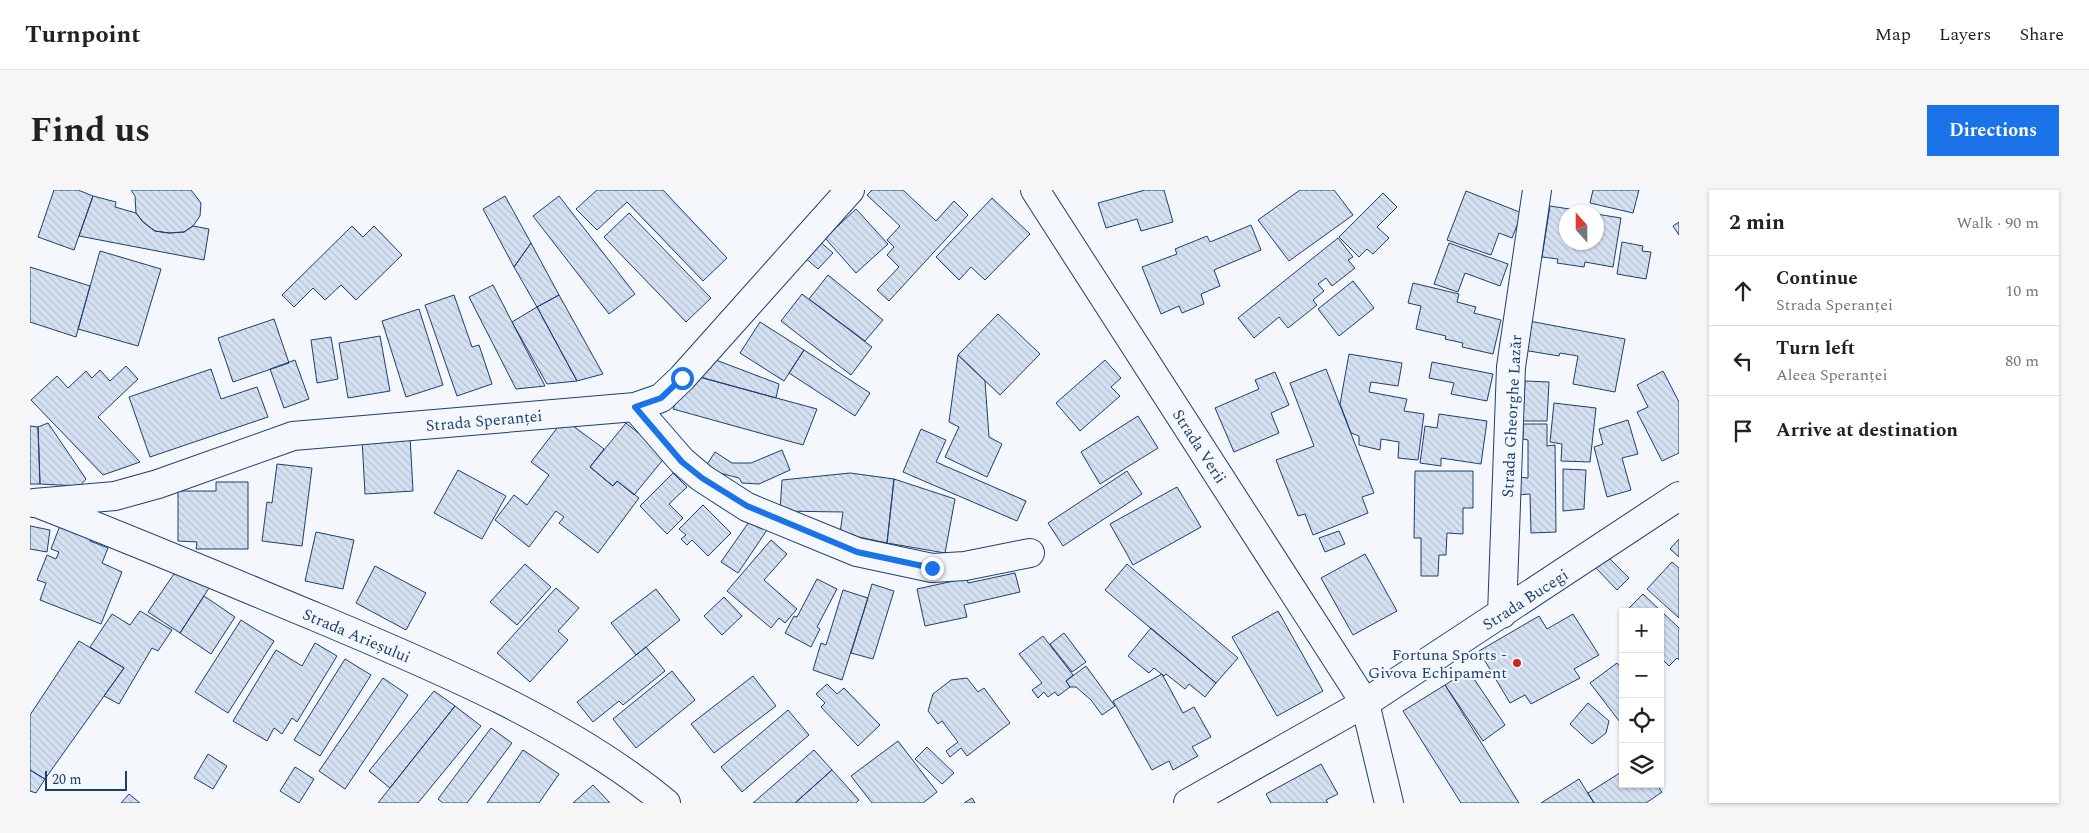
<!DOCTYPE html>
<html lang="en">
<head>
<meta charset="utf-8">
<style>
	:root { --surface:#fff; --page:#f6f6f6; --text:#222; --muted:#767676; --line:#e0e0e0; --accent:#1a73e8 }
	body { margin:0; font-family:Spectral,serif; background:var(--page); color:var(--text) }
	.controls { position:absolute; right:15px; bottom:15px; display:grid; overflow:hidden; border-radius:0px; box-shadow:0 1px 4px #0004 }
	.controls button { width:45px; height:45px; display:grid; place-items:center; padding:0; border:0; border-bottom:1px solid var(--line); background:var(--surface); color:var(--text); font:25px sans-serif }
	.compass { position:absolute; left:1529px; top:15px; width:45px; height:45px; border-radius:50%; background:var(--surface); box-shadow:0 1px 4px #0004; rotate:339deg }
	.scale { position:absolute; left:15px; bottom:12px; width:82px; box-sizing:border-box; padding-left:5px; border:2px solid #1d3f73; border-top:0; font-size:14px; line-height:18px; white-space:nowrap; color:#1d3f73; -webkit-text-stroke:4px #f4f7fb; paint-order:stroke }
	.stop { position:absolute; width:15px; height:15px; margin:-11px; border:4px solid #1a73e8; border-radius:50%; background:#fff }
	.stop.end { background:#1a73e8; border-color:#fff; box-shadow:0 1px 5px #0008 }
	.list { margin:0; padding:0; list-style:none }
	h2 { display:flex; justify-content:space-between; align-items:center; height:65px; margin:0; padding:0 20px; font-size:21px }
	h2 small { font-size:16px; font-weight:400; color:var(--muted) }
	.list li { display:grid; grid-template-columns:32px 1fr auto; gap:15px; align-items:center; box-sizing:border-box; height:70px; padding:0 20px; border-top:1px solid var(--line) }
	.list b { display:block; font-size:19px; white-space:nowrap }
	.list p { margin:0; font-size:16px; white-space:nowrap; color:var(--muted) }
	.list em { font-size:16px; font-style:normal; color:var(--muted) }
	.icon { flex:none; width:28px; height:28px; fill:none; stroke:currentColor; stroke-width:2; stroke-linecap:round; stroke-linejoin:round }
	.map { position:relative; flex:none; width:1649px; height:613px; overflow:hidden; border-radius:0px }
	header { display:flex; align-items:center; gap:30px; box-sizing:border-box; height:70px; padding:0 25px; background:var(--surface); border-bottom:1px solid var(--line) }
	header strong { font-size:24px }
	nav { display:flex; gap:28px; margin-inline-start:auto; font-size:18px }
	.intro { display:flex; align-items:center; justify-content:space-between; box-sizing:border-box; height:120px; padding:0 30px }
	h1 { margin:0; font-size:35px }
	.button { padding:12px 22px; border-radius:0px; background:var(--accent); color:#fff; font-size:18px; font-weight:700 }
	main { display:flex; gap:30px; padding:0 30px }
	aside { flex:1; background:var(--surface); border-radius:0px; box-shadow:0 1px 4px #0004 }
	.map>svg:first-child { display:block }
	.building { fill:url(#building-back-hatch); stroke:#1d3f73 }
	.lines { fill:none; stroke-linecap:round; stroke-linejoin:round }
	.minor-casing { stroke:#1d3f73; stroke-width:30 }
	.minor { stroke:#f4f7fb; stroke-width:28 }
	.route { stroke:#1a73e8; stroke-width:6 }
	.poi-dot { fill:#c62828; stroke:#f4f7fb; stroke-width:2 }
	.labels { text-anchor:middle; stroke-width:4; stroke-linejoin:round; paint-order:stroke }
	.street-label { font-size:16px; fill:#1d3f73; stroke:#f4f7fb }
	.poi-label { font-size:16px; fill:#1d3f73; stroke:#f4f7fb; text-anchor:end }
</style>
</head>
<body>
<header>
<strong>Turnpoint</strong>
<nav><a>Map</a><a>Layers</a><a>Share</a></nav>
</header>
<div class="intro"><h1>Find us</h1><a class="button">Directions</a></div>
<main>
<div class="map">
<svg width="1649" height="613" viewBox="0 0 1649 613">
	<defs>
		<pattern id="building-back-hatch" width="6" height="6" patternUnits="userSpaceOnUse" patternTransform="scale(1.25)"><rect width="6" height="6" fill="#d5e0f0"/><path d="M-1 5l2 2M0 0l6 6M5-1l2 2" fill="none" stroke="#b6c1d1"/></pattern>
	</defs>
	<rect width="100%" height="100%" fill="#f4f7fb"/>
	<path class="building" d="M24 0H48L63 6 44 60 8 47Z
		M101 0H161L171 13 170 26 163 36 154 42 139 43 125 41 113 32 106 23 105 6Z
		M567 0H633L697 68 673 91 597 12 567 40 546 19Z
		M842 0H873L906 31 924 11 938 25 859 111 847 100 869 77 857 65 864 57 857 50 870 36 837 5Z
		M1115 0H1134L1143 32 1111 41 1107 29 1076 38 1068 13Z
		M1270 0H1304L1323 25 1259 71 1228 30Z
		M1563 0H1609L1603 23 1560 13Z
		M1436 1 1492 23 1482 48 1469 43 1461 65 1417 50Z
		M1353 3 1367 17 1347 37 1359 48 1343 64 1337 59 1329 67 1309 47Z
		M63 6 86 12 85 17 106 23 113 32 125 41 139 43 154 42 163 36 179 39 174 70 49 46Z
		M475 6 501 53 484 77 453 19Z
		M529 6 605 104 579 124 503 26Z
		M962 8 1000 44 955 90 941 77 929 90 906 67Z
		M1520 16 1559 22H1536V52H1566V24L1591 28 1583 77 1555 72 1554 77 1527 73 1528 69 1512 67Z
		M826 19 858 54 826 83 795 48Z
		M599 23 681 108 656 132 574 47Z
		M1649 32V45L1643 36Z
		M1221 35 1231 60 1184 80 1190 96 1171 104 1174 114 1152 123 1149 116 1131 124 1112 77 1147 64 1145 59 1177 46 1180 52Z
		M322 36 333 47 344 36 372 65 326 110 311 95 295 110 283 98 264 117 252 105Z
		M1308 48 1323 67 1318 70 1325 78 1302 96 1296 88 1288 94 1294 101 1283 110 1287 115 1258 138 1249 127 1224 148 1208 128Z
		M788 50 803 63 788 79 773 66Z
		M1592 52 1613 56 1612 61 1621 62 1616 89 1587 84Z
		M501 53 529 105 507 117 484 77Z
		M1419 53 1478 74 1470 96 1435 83 1428 102 1404 94Z
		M70 61 131 79 108 156 48 139Z
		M0 77 60 96 46 147 0 132Z
		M798 85 853 130 835 151 779 109Z
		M1323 91 1344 118 1309 146 1288 119Z
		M1383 93 1429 104 1427 112 1446 117 1444 123 1471 130 1463 164 1432 157 1433 153 1415 149 1416 146 1386 139 1391 116 1378 113Z
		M463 95 515 196 486 199 439 107Z
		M772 104 842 157 821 185 751 131Z
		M424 105 442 157 449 155 462 194 427 206 395 115Z
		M529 105 573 184 547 191 507 117Z
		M507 117 547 191 517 194 482 132Z
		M389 119 413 195 376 207 352 131Z
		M968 124 1010 164 970 205 928 165Z
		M244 129 259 173 203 192 188 148Z
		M1499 131 1595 149 1585 202 1543 194 1548 166 1530 163 1529 166 1493 160Z
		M730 132 774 160 754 191 710 163Z
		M350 146 360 201 318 208 309 153Z
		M301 147 308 189 287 193 281 150Z
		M774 160 840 203 825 226 759 183Z
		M1319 164 1372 173 1368 196 1341 192 1339 202 1377 209 1374 221 1394 224 1388 270 1368 268 1369 252 1351 249 1350 260 1329 255V246L1321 243 1310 214Z
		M928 165 955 191 959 247 972 254 957 287 915 267 929 237 919 232Z
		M678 167 749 194 746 208 663 185Z
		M265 170 279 209 254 218 240 179Z
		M1075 170 1091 188 1081 197 1090 206 1050 241 1026 213Z
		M1402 172 1463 184 1457 211 1421 204 1424 193 1399 188Z
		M96 176 108 189 68 227 110 272 73 285 1 210 27 186 38 198 56 181 62 188 70 180 80 191Z
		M181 179 191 209 227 197 238 227 120 267 99 207Z
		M1296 179 1344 303 1332 307 1338 323 1283 345 1275 324 1268 326 1246 270 1284 256 1260 193Z
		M1633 181 1649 212V263L1632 271 1607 222 1618 217 1607 195Z
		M1245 182 1259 215 1241 223 1249 243 1204 262 1185 218 1229 199 1225 190Z
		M658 184 787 219 773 255 643 219Z
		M1495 191 1519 192 1517 231H1493Z
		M1524 213 1566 218 1560 272 1531 271 1532 254 1520 252Z
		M1409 224 1457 231 1451 274 1411 268V276L1390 273 1395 236 1407 238Z
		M1108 226 1128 258 1070 294 1051 262Z
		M534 229 574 259 560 277 583 296 587 291 609 308 568 363 529 333 534 327 526 321 499 357 465 330 484 305 497 315 519 285 501 272Z
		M1598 230 1608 264 1592 268 1601 300 1577 307 1564 257 1573 254 1569 239Z
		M18 233 56 289 50 296 10 294 8 237Z
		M596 233 636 266 604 305 587 291 583 296 560 277Z
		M1493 234H1517V256L1525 255 1526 342 1501 343 1500 304 1487 305V287L1498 288V250L1493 249Z
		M0 236 8 237 10 294H0Z
		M891 239 916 250 906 272 996 311 987 331 873 282Z
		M380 246 383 301 335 304 332 249Z
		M752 260 760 280 729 294 712 293 709 288 674 279 685 262 702 273H721Z
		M247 274 282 278 272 356 232 351 237 312 242 313Z
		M1533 279 1556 280 1554 319 1533 321Z
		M428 280 476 306 452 349 404 323Z
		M1097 281 1112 304 1033 356 1018 333Z
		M1385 281H1443V318H1433V344L1417 343 1416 365H1409L1408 386H1391V348H1384Z
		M643 283 657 297 639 314 653 328 637 344 610 316Z
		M820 283 864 289 857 353 810 343 813 322 750 321 752 290Z
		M864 289 925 309 915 363 857 353Z
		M186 292H218V359H166L167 352 148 351V301H186Z
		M1147 297 1171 337 1103 375 1080 334Z
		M673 315 701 343 678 366 662 350 657 355 651 349 656 345 649 339Z
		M723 326 739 337 708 383 691 372Z
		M31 333 63 346 60 351 78 358 72 373 92 382 71 434 10 410 16 393 7 390 17 365 26 369 29 362 21 359Z
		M0 336 20 340 17 362 0 359Z
		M1309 341 1315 354 1295 362 1289 348Z
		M286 342 324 350 313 399 275 391Z
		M1649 349V367L1640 359Z
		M741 350 757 364 734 390 767 419 755 433 749 428 741 438 697 401Z
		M1335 364 1367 421 1323 445 1291 388Z
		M1578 367 1599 388 1587 400 1566 378Z
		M1642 372 1649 378V428L1617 399Z
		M495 374 521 397 487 435 460 412Z
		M1097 374 1208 468 1186 493 1075 400Z
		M345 376 396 403 376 440 326 413Z
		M148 378 179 398 150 443 118 422Z
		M985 383 990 402 934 415 937 427 895 436 887 399 937 388 938 393Z
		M787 389 807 399 787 437 790 439 781 457 755 443 764 426 767 427Z
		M842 394 864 401 843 469 821 463Z
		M526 398 549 418 528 441 538 450 500 492 467 463Z
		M626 399 650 430 606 465 581 433Z
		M813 400 838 408 812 490 783 480 791 453 796 455Z
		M1613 404 1649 438V470L1647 468 1639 476 1630 467V422H1595Z
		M174 406 205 427 181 464 150 443Z
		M694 407 712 426 692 445 674 426Z
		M110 421 142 440 128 461 122 458 89 514 74 506 94 478 60 457 82 424 100 435Z
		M1248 421 1293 501 1247 526 1202 447Z
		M1543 424 1569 465 1544 479 1550 488 1501 514 1495 505 1480 513 1449 461 1509 426 1517 439Z
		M211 430 244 451 198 523 165 502Z
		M1121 438 1186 493 1175 507 1159 494 1155 499 1136 484 1134 486 1124 478 1119 483 1098 466Z
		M1034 443 1056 472 1042 482 1020 454Z
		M1013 446 1043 485 1036 491 1040 497 1028 506 1025 502 1018 507 1014 502 1008 508 1002 500 1012 493 989 464Z
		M49 451 94 478 15 589 0 580V525Z
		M285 453 307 466 267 532 262 528 252 544 244 538 237 551 203 531 246 460 272 476Z
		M616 457 635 481 593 515 589 511 563 532 547 512Z
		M315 469 341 485 290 566 264 550Z
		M1587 473 1593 481V536L1560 493Z
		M1056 476 1085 516 1072 525 1061 510 1046 497H1040L1036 491Z
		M1438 480 1475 535 1453 551 1415 495Z
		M642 481 665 510 606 558 583 529Z
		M1132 484 1153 523 1164 517 1181 547 1162 557 1168 566 1143 580 1139 571 1122 580 1083 511Z
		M723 486 746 516 684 563 661 534Z
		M353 488 378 505 315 599 289 581Z
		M937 488 948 502 954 498 980 533 937 566 931 558 920 567 916 561 928 552 912 531 908 534 898 521 903 504 921 490Z
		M797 494 807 504 814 498 850 535 828 556 791 517 795 513 786 504Z
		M1415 495 1489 613H1431L1373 521Z
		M404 501 425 516 360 598 339 581Z
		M1558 513 1579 531 1576 543 1562 554 1540 534Z
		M425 516 451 536 388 613H348Z
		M758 520 779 545 712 602 691 577Z
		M461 538 482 553 437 613H413L408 609Z
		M868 551 907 602 893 613H842L821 586Z
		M897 557 924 583 912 594 885 569Z
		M493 560 529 584 509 613H457Z
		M784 560 802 580 765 613H723Z
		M178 564 197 576 183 599 164 588Z
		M1291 574 1308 604 1296 610 1298 613H1241L1236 604Z
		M265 577 284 589 269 613 250 601Z
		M0 580 15 589 6 603 0 601Z
		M802 580 829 610 826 613H765Z
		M1593 581V594H1626L1632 602 1616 613H1564L1558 603Z
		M1549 589 1564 613H1511Z
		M563 595 580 613H543Z
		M99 604 110 613H91Z
		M942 608 945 613H934Z"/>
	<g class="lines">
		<g class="minor-casing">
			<path id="minor" d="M1005 0 1335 513 1359 613
				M605 217 652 271 672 288 717 317 827 362 902 378 935 376 1000 363
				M4 313 85 306 128 294 263 246 605 217 631 208 652 188 820 0
				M9 314C102 350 194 389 286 427 402 476 538 532 636 613
				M1472 424 1481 177 1507 0
				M1158 613 1335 513 1649 306"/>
		</g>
		<use href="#minor" class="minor"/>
	</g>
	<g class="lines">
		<path class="route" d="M652 188 631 208 605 217 652 272 672 288 717 316 827 362 902 378"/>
	</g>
	<circle class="poi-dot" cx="1487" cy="473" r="5"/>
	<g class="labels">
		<g class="street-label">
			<text transform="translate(1481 226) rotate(-87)" y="6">Strada Gheorghe Lazăr</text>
			<text transform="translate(454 230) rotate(-5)" y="6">Strada Speranței</text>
			<text transform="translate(1170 256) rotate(57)" y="6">Strada Verii</text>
			<text transform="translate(1495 409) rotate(-33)" y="6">Strada Bucegi</text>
			<text transform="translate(327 445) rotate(23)" y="6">Strada Arieșului</text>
		</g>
		<g class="poi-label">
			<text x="1477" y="470">Fortuna Sports -<tspan x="1477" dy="18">Givova Echipament</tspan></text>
		</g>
	</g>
</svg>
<div class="controls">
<button>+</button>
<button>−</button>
<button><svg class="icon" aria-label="locate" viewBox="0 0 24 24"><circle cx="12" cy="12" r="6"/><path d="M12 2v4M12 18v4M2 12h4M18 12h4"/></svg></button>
<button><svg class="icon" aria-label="layers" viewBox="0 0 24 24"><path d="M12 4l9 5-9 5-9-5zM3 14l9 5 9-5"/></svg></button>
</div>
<svg class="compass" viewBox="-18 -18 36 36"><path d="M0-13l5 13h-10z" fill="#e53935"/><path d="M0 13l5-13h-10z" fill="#767676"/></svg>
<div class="scale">20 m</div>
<div class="stop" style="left:652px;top:188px"></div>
<div class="stop end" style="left:902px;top:378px"></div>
</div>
<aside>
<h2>2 min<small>Walk · 90 m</small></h2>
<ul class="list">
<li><svg class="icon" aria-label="ahead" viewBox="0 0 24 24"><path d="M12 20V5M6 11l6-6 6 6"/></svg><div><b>Continue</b><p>Strada Speranței</p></div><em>10 m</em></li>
<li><svg class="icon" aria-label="left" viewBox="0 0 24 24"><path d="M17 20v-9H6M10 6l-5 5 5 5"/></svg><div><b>Turn left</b><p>Aleea Speranței</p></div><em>80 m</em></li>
<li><svg class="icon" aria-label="arrive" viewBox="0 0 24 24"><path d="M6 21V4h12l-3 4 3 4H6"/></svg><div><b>Arrive at destination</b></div></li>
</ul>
</aside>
</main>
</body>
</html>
